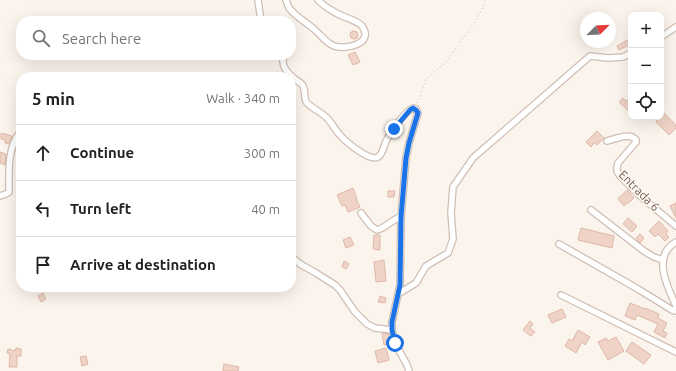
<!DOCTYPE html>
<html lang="en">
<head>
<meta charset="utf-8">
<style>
	:root { --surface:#fff; --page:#f2f2f2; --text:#202124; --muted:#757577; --line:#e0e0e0 }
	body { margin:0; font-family:Ubuntu,sans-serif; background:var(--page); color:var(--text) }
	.controls { position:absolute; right:12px; top:12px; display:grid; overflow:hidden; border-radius:8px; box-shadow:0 4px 16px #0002 }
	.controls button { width:36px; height:36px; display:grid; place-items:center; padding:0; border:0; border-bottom:1px solid var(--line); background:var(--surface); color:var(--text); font:20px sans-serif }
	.compass { position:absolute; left:580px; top:12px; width:36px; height:36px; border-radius:50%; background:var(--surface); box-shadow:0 4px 16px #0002; rotate:66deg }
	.stop { position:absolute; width:12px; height:12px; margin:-9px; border:3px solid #1a73e8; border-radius:50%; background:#fff }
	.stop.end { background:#1a73e8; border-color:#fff; box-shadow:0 1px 4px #0008 }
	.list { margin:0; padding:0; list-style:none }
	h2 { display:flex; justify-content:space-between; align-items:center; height:52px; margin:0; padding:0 16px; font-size:17px }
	h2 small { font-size:13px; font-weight:400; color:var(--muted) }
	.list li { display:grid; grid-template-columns:26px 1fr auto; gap:12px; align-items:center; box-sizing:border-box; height:56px; padding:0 16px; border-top:1px solid var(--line) }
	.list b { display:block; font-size:15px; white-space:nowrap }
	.list em { font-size:13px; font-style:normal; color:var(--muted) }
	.icon { flex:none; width:22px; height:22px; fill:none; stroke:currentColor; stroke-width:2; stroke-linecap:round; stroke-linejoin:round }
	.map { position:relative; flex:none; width:676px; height:371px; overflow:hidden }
	.search { position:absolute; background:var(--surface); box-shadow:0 4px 16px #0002; left:16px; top:16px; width:280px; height:44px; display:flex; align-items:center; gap:10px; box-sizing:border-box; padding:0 14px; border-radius:16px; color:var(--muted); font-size:15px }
	.panel { position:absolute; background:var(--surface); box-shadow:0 4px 16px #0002; left:16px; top:72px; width:280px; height:220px; border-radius:16px }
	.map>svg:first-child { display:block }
	.building { fill:#eed3c6; stroke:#dfb8a8 }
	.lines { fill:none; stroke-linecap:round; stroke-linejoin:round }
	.minor-casing { stroke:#cfbeb4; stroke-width:8 }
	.path { stroke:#d3b6a9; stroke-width:1; stroke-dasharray:1 3; stroke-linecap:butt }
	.minor { stroke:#fff; stroke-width:5.5 }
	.route { stroke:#1a73e8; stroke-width:5 }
	.labels { text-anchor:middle; stroke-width:3; stroke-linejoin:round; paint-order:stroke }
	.street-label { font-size:12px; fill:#755a50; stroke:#fef8f2 }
</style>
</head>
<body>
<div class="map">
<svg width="676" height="371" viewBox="0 0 676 371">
	<rect width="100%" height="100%" fill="#fbf4ec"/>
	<path class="building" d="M350 35a4 4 0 1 1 8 0a4 4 0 1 1-8 0Z
		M631 38V44L619 50 617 46Z
		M355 52 360 62 353 65 348 55Z
		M623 98 626 101 631 98V113L619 102Z
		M661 110 676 125V128L669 135 656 122 658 117H661Z
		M597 131 604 138 597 145 594 143 591 147 586 142Z
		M1 133 12 136 9 144 5 143V140L1 139Z
		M16 149H21V159H17Z
		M0 152 6 154 5 165 0 163Z
		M20 188H21V201L17 199Z
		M353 188 357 199H356L360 207 348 212 345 205 342 206 337 195Z
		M627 190 634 198 627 204 626 203 624 206 618 199Z
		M388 191H395L394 197H388Z
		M676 203V218L670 206Z
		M628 218 637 226 632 232 623 224Z
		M659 221 668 231 666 234 669 237 665 241 658 234 655 237 649 231Z
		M581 228 614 236 612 248 578 240Z
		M640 234 644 238 640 243 636 238Z
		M374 235H380V250L373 249Z
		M350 237 354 245 346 248 343 240Z
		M384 260 386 281 376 282 374 262Z
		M344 261 349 264 346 269 342 267Z
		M43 293 46 299 41 302 38 296Z
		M380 296 386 298 385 303 378 302Z
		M630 303 645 309V308L659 314 658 318 667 323 663 331 667 333 665 338 654 332 658 324 637 315 635 320 625 316Z
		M562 309 566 317 552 323 548 315Z
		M530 321 533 324 530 328 535 332 531 336 523 330Z
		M578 330 590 337 585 345 582 342 576 353 565 346 569 339 572 341Z
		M383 333 389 334 391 343 384 345 382 334Z
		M616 337 624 351 608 360 598 342 606 338 608 341Z
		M632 342 651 355 644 364 626 351Z
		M16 348 21 349V356H17V367H9L10 354 7 353 8 349 15 351Z
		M386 348 389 360 378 363 375 351Z
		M86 356 88 364 82 366 80 357Z
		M224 364 239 367 238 371H223Z"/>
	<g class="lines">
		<g class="minor-casing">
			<path id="minor" d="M258 0 261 21
				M286 0C287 3 288 6 289 8 296 17 307 23 315 30 321 35 326 43 334 46 345 50 375 44 362 26 357 20 345 18 338 14 331 10 323 6 318 0
				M661 37 676 27
				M284 55C280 67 288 73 296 80 299 82 302 83 303 86 306 91 303 98 307 103 313 109 321 112 327 118 332 123 335 130 340 135 346 142 370 162 378 157 383 154 384 145 386 141 392 131 403 113 413 108L416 109 418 113 409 143 406 158 401 217 400 285 392 322V330L395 343 407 365 409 371
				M607 141C616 139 630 132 636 140V142L618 163 617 168V171L620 176 639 195 676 226
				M0 196 6 194 9 192C9 172 7 147 21 131
				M591 210 644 251 654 257 663 260
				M361 213 371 226 377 230C386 228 392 219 401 217
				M676 242C651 256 668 288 676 306
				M559 244 638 289 672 310 676 311
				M291 256 300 264 316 273 335 285 340 290 355 312 367 324 375 328 392 330
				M398 294 416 283 426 266 448 253 453 239 451 213 453 187 473 158 590 56 608 58 623 57 631 53
				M561 295 676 352"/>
		</g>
		<path class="path" d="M417 103 421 94 426 79 446 62 476 20 482 9 485 0"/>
		<use href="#minor" class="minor"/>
	</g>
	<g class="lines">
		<path class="route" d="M394 129 410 110 413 108 416 110 418 113 409 143 406 158 401 217 400 285 392 322V330L395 343"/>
	</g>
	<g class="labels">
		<g class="street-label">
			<text transform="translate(639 191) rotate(45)" y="4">Entrada 6</text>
		</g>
	</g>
</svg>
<div class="controls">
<button>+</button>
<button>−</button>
<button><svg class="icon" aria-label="locate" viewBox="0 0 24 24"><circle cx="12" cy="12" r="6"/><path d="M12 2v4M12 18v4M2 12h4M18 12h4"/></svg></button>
</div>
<svg class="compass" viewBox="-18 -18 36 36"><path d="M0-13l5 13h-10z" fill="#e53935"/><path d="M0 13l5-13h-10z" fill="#757577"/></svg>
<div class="stop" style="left:395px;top:343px"></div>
<div class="stop end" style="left:394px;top:129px"></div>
<div class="search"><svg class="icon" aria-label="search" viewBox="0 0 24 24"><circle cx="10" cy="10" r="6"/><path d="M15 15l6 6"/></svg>Search here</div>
<section class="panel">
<h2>5 min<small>Walk · 340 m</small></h2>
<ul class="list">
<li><svg class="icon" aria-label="ahead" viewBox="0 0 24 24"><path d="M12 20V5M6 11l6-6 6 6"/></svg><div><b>Continue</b></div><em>300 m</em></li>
<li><svg class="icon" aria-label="left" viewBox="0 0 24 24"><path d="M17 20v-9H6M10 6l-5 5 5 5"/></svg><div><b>Turn left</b></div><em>40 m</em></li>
<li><svg class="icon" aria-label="arrive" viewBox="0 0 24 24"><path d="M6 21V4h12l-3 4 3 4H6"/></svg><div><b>Arrive at destination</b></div></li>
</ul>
</section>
</div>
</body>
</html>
